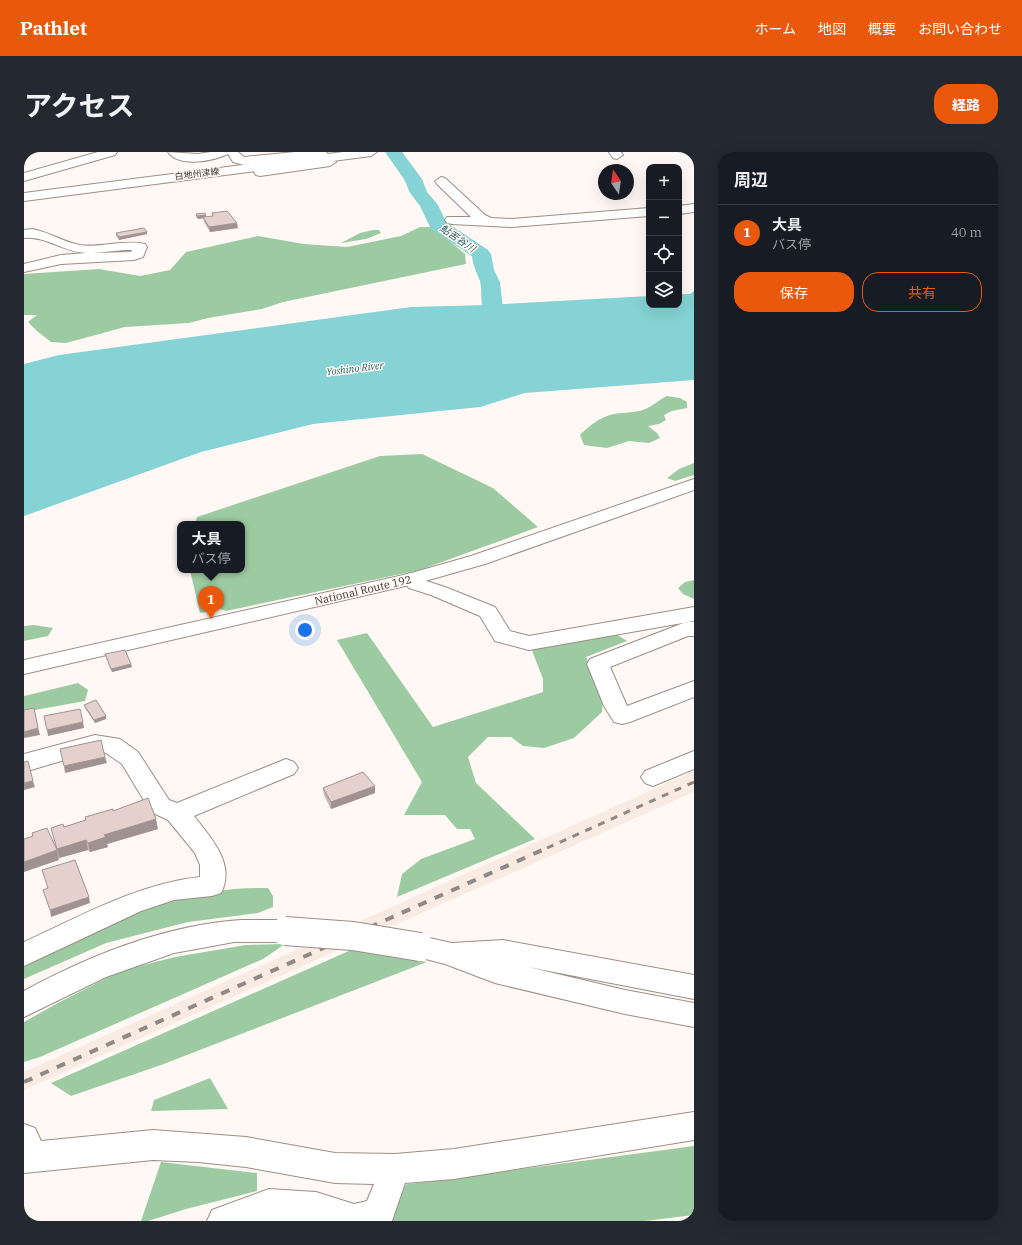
<!DOCTYPE html>
<html lang="ja">
<head>
<meta charset="utf-8">
<style>
	:root { --surface:#171b24; --page:#242831; --text:#f1f3f6; --muted:#9ea1a6; --line:#363941; --accent:#ea580c }
	body { margin:0; font-family:"IBM Plex Serif","Noto Sans JP",serif; background:var(--page); color:var(--text) }
	.controls { position:absolute; right:12px; top:12px; display:grid; overflow:hidden; border-radius:8px; box-shadow:0 4px 16px #0002 }
	.controls button { width:36px; height:36px; display:grid; place-items:center; padding:0; border:0; border-bottom:1px solid var(--line); background:var(--surface); color:var(--text); font:20px sans-serif }
	.compass { position:absolute; left:574px; top:12px; width:36px; height:36px; border-radius:50%; background:var(--surface); box-shadow:0 4px 16px #0002; rotate:347deg }
	.you { position:absolute; left:281px; top:478px; width:14px; height:14px; margin:-10px; border:3px solid #fff; border-radius:50%; background:#1a73e8; box-shadow:0 0 0 6px #1a73e833 }
	.badge { display:grid; place-items:center; width:26px; height:26px; border-radius:50%; background:var(--accent); color:#fff; font-size:13px; font-weight:700 }
	.pin { position:absolute; translate:-50% -33px; filter:drop-shadow(0 1px 2px #0008) }
	.pin::after { content:''; position:absolute; top:21px; width:14px; height:12px; background:inherit; clip-path:polygon(0 0,100% 0,50% 100%) }
	.popup { position:absolute; left:153px; top:369px; width:68px; height:52px; box-sizing:border-box; display:grid; place-content:center; border-radius:8px; background:var(--surface); filter:drop-shadow(0 1px 3px #0005); font-size:13px; white-space:nowrap; color:var(--muted) }
	.popup b { font-size:15px; color:var(--text) }
	.popup::after { content:''; position:absolute; left:50%; top:100%; margin-left:-8px; border:8px solid transparent; border-top-color:var(--surface) }
	.list { margin:0; padding:0; list-style:none }
	h2 { display:flex; justify-content:space-between; align-items:center; height:52px; margin:0; padding:0 16px; font-size:17px }
	h2 small { font-size:13px; font-weight:400; color:var(--muted) }
	.list li { display:grid; grid-template-columns:26px 1fr auto; gap:12px; align-items:center; box-sizing:border-box; height:56px; padding:0 16px; border-top:1px solid var(--line) }
	.list b { display:block; font-size:15px; white-space:nowrap }
	.list p { margin:0; font-size:13px; white-space:nowrap; color:var(--muted) }
	.list em { font-size:13px; font-style:normal; color:var(--muted) }
	.actions { display:flex; gap:8px; padding:12px 16px }
	.actions a { flex:1; padding:9px 0; border:1px solid var(--accent); border-radius:16px; text-align:center; font-size:14px; color:var(--accent) }
	.actions .main { background:var(--accent); color:#fff }
	.icon { flex:none; width:22px; height:22px; fill:none; stroke:currentColor; stroke-width:2; stroke-linecap:round; stroke-linejoin:round }
	.map { position:relative; flex:none; width:670px; height:1069px; overflow:hidden; border-radius:16px }
	header { display:flex; align-items:center; gap:24px; box-sizing:border-box; height:56px; padding:0 20px; background:var(--accent); color:#fff }
	header strong { font-size:19px }
	nav { display:flex; gap:22px; margin-inline-start:auto; font-size:14px }
	.intro { display:flex; align-items:center; justify-content:space-between; box-sizing:border-box; height:96px; padding:0 24px }
	h1 { margin:0; font-size:28px }
	.button { padding:10px 18px; border-radius:16px; background:var(--accent); color:#fff; font-size:14px; font-weight:700 }
	main { display:flex; gap:24px; padding:0 24px }
	aside { flex:1; background:var(--surface); border-radius:16px; box-shadow:0 4px 16px #0002 }
	.map>svg:first-child { display:block }
	.built { fill:#f9ebe2 }
	.forest { fill:#9dcba1 }
	.water { fill:#85d3d4 }
	.lines { fill:none; stroke-linecap:round; stroke-linejoin:round }
	.river { fill:#85d3d4; fill-rule:evenodd }
	.minor-casing { stroke:#9c8e85; stroke-width:2 }
	.major-casing { stroke:#9c8e85; stroke-width:2 }
	.highway-casing { stroke:#9c8e85; stroke-width:2 }
	.minor { fill:#fff; fill-rule:evenodd }
	.major { fill:#fff; fill-rule:evenodd }
	.highway { fill:#fff; fill-rule:evenodd }
	.rail-far1 { stroke:#8f8884; stroke-width:3; stroke-dasharray:7 7; stroke-linecap:butt }
	.rail { stroke:#8f8884; stroke-width:4; stroke-dasharray:9 9; stroke-linecap:butt }
	.highway-bridge-casing { stroke:#9c8e85; stroke-width:30; stroke-linecap:butt }
	.highway-bridge { stroke:#fff; stroke-width:28 }
	.wall { fill:#c4b4b1 }
	.shaded-wall { fill:#a09290 }
	.building { fill:#e4d1ce; stroke:#a09290 }
	.labels { text-anchor:middle; stroke-width:3; stroke-linejoin:round; paint-order:stroke }
	.far-street-label { font-size:9px; fill:#3c3632; stroke:#fff8f4 }
	.far-water-label { font-size:10px; font-style:italic; fill:#226264; stroke:#fff8f4 }
	.street-label { font-size:11px; fill:#3c3632; stroke:#fff8f4 }
</style>
</head>
<body>
<header>
<strong>Pathlet</strong>
<nav><a>ホーム</a><a>地図</a><a>概要</a><a>お問い合わせ</a></nav>
</header>
<div class="intro"><h1>アクセス</h1><a class="button">経路</a></div>
<main>
<div class="map">
<svg width="670" height="1069" viewBox="0 0 670 1069">
	<rect width="100%" height="100%" fill="#fff8f4"/>
	<path class="built" d="M670 619V640L0 938V920Z"/>
	<path class="forest" d="M396 75H409L441 102 442 112 259 150 238 157 184 166 165 171 101 175 42 191 27 190 13 179 4 170 13 163H0V122L75 117 116 124 146 118 162 100 234 84 280 92 323 95 377 84Z
		M349 78H355L357 81 342 87 317 91 336 81Z
		M643 244 656 246 663 250V256L648 259 640 263 642 268 635 272 624 274 633 281 636 286 625 291 605 289 583 296 560 293 556 283C566 273 576 265 590 262 600 260 610 261 619 258 628 255 634 248 643 244Z
		M398 302 469 336 514 375 396 418 202 459 196 457 176 461 166 418H218V372H171L173 365 356 304Z
		M670 311V323L651 329 643 326 655 317Z
		M670 428V447L659 442 654 436 661 430Z
		M10 473 29 476 24 484 0 489V474Z
		M343 481 409 575 519 540V527L507 496 592 482 603 489 562 505 579 543 578 560 550 586 520 596 499 594 487 585H464L444 605 452 631 511 687 373 745 378 722 397 707 451 687 446 677H433L421 663H380L398 630 313 488Z
		M54 531 64 538 61 549 0 560V544Z
		M244 736 249 744V755L234 761 164 770 82 791 0 827V812C66 780 136 744 210 737 221 736 232 736 244 736Z
		M261 792 239 807 16 905 0 910V870L32 852 96 819 151 805 222 793Z
		M327 798 403 810 137 913 47 944 27 931Z
		M186 926 204 957 127 959 130 948Z
		M670 994V1063L621 1069H364L378 1033Z
		M137 1010 233 1021V1039L162 1057 124 1069H117Z"/>
	<path class="water" d="M670 139V228L501 241 456 255 289 272 177 300 0 364V212L35 203 387 155 462 153 625 144V153H655V142H666Z"/>
	<g class="lines">
		<path class="river" d="M361 0H378L398 27 403 40 414 53 422 70 464 98 467 102 470 118 476 130 479 157 508 172 511 177 508 182C491 186 476 172 462 164 455 154 459 141 456 129 453 121 449 114 448 104L407 77 396 54 386 41 380 27Z"/>
		<g class="minor-casing">
			<path id="minor" d="M74 0H93L91 3 0 29V21Z
				M144 0 174 2 187 0H214L220 5 271 0H302L312 10 306 14 236 24 232 23 230 20 232 17 296 8 293 5 220 13 209 10 204 2C189 9 155 16 144 0Z
				M585 0H597L599 3 593 7 589 6Z
				M417 25 421 26 461 63 467 66 488 67 625 56V64L488 75 428 72 423 71 421 68 423 65H447L413 32 411 29Z
				M670 52V60L655 62V54Z
				M8 77C25 80 39 90 56 93 78 96 99 87 121 92L123 95 119 105 110 108 37 112 0 120V112L37 103 62 101C39 100 22 84 0 86V78ZM101 98H108L107 100 69 101Z
				M387 421 394 423 399 428 421 435 471 455 486 479 505 484 670 455V469L505 498 471 489 456 464 407 443 385 436 377 427 380 423Z
				M662 470H670V484H664L586 515 603 554 670 529V545L606 570 598 572 590 570 580 554 563 512 566 507Z
				M71 583 96 587 114 600 145 648 153 651 262 607 270 610 274 616 270 622 170 664C187 686 212 712 197 741L188 744 150 748 117 759 0 814V790C57 764 113 732 176 725V713L171 701 144 668 127 660 98 612 82 601 71 599 0 620V602Z
				M670 599V617L629 634 621 631 617 625 621 619Z
				M670 960V988L430 1027 381 1031 368 1069H183L188 1058 245 1037 292 1040 330 1052 343 1049 350 1032 311 1031 222 1015 174 1010 129 1008 0 1021V972L11 976 17 989 129 978 222 985 311 1001 371 1002 430 997Z"/>
		</g>
		<g class="major-casing">
			<path id="major" d="M319 0H353L347 4 0 49V41Z"/>
		</g>
		<g class="highway-casing">
			<path id="highway" d="M670 327V338L461 412 394 431 0 522V508L384 422 447 404Z
				M217 768H261L270 771 274 779 270 787 261 790H210L150 801 82 825 0 865V839C66 803 142 773 217 768Z
				M396 784 428 791 479 788 670 823V847L504 815 601 838 670 851V875L601 862 471 831 421 812 386 803 383 795 386 787Z"/>
		</g>
		<use href="#minor" class="minor"/>
		<use href="#major" class="major"/>
		<use href="#highway" class="highway"/>
		<path class="rail-far1" d="M523 696 670 630"/>
		<path class="rail" d="M0 930 525 695"/>
		<g class="highway-bridge-casing">
			<path id="highway-bridge" d="M261 779 329 784 396 795"/>
		</g>
		<use href="#highway-bridge" class="highway-bridge"/>
	</g>
	<path class="wall" d="M188 61 214 76 186 80 180 70 179 66 174 67 172 65V62L182 65 188 64Z
		M123 80V82L95 88 92 84V81Z
		M81 502 107 512 108 515 88 520 82 505Z
		M60 553 82 564V567L71 571 61 556Z
		M299 636 351 641 307 657 300 643Z
		M89 659 134 677 83 692 84 695 66 700 64 698 35 706 27 676 40 675 62 668 61 665Z"/>
	<path class="shaded-wall" d="M182 63V66L174 67 173 64Z
		M213 71 214 76 186 80 185 75Z
		M123 80V82L95 88V85Z
		M107 512 108 515 88 520 87 517Z
		M11 563 16 583 0 586V580Z
		M82 564V567L71 571 70 568Z
		M59 570 60 576 24 584 23 578Z
		M81 605 83 611 41 621 40 614Z
		M9 629 11 635 0 638V631Z
		M351 634V641L307 657V650Z
		M132 667 134 677 83 692 84 695 66 700 64 691 80 683Z
		M62 688 64 698 35 706 33 697Z
		M33 698 35 708 0 720V710Z
		M65 745 66 751 27 765 26 758Z"/>
	<path class="building" d="M203 59 213 71 185 75 179 65 189 64 188 61Z
		M181 61 182 63 173 64 172 62Z
		M120 76 123 80 95 85 92 81Z
		M101 498 107 512 87 517 81 502Z
		M72 548 82 564 70 568 60 553Z
		M10 556 14 576 0 580V558Z
		M56 557 59 570 23 578 20 564Z
		M77 588 81 605 40 614 36 597Z
		M4 609 9 629 0 631V610Z
		M339 620 351 634 307 650 299 636Z
		M124 646 132 667 80 683 82 685 64 691 62 688 33 697 27 676 39 672 40 675 62 668 61 665 89 657V659Z
		M23 676 33 698 0 710V687L9 684 8 681Z
		M51 708 65 745 26 758 19 738 24 736 18 718Z"/>
	<g class="labels">
		<g class="far-street-label">
			<text transform="translate(173 22) rotate(-7)" y="3">白地州津線</text>
		</g>
		<g class="far-water-label">
			<text transform="translate(434 86) rotate(35)" y="4">鮎苦谷川</text>
			<text transform="translate(331 216) rotate(-7)" y="4">Yoshino River</text>
		</g>
		<g class="street-label">
			<text transform="translate(339 438) rotate(-13)" y="4">National Route 192</text>
		</g>
	</g>
</svg>
<div class="controls">
<button>+</button>
<button>−</button>
<button><svg class="icon" aria-label="locate" viewBox="0 0 24 24"><circle cx="12" cy="12" r="6"/><path d="M12 2v4M12 18v4M2 12h4M18 12h4"/></svg></button>
<button><svg class="icon" aria-label="layers" viewBox="0 0 24 24"><path d="M12 4l9 5-9 5-9-5zM3 14l9 5 9-5"/></svg></button>
</div>
<svg class="compass" viewBox="-18 -18 36 36"><path d="M0-13l5 13h-10z" fill="#e53935"/><path d="M0 13l5-13h-10z" fill="#9ea1a6"/></svg>
<div class="you"></div>
<div class="pin badge" style="left:187px;top:467px">1</div>
<div class="popup"><b>大具</b>バス停</div>
</div>
<aside>
<h2>周辺<small></small></h2>
<ul class="list">
<li><span class="badge">1</span><div><b>大具</b><p>バス停</p></div><em>40 m</em></li>
</ul>
<div class="actions"><a class="main">保存</a><a>共有</a></div>
</aside>
</main>
</body>
</html>
